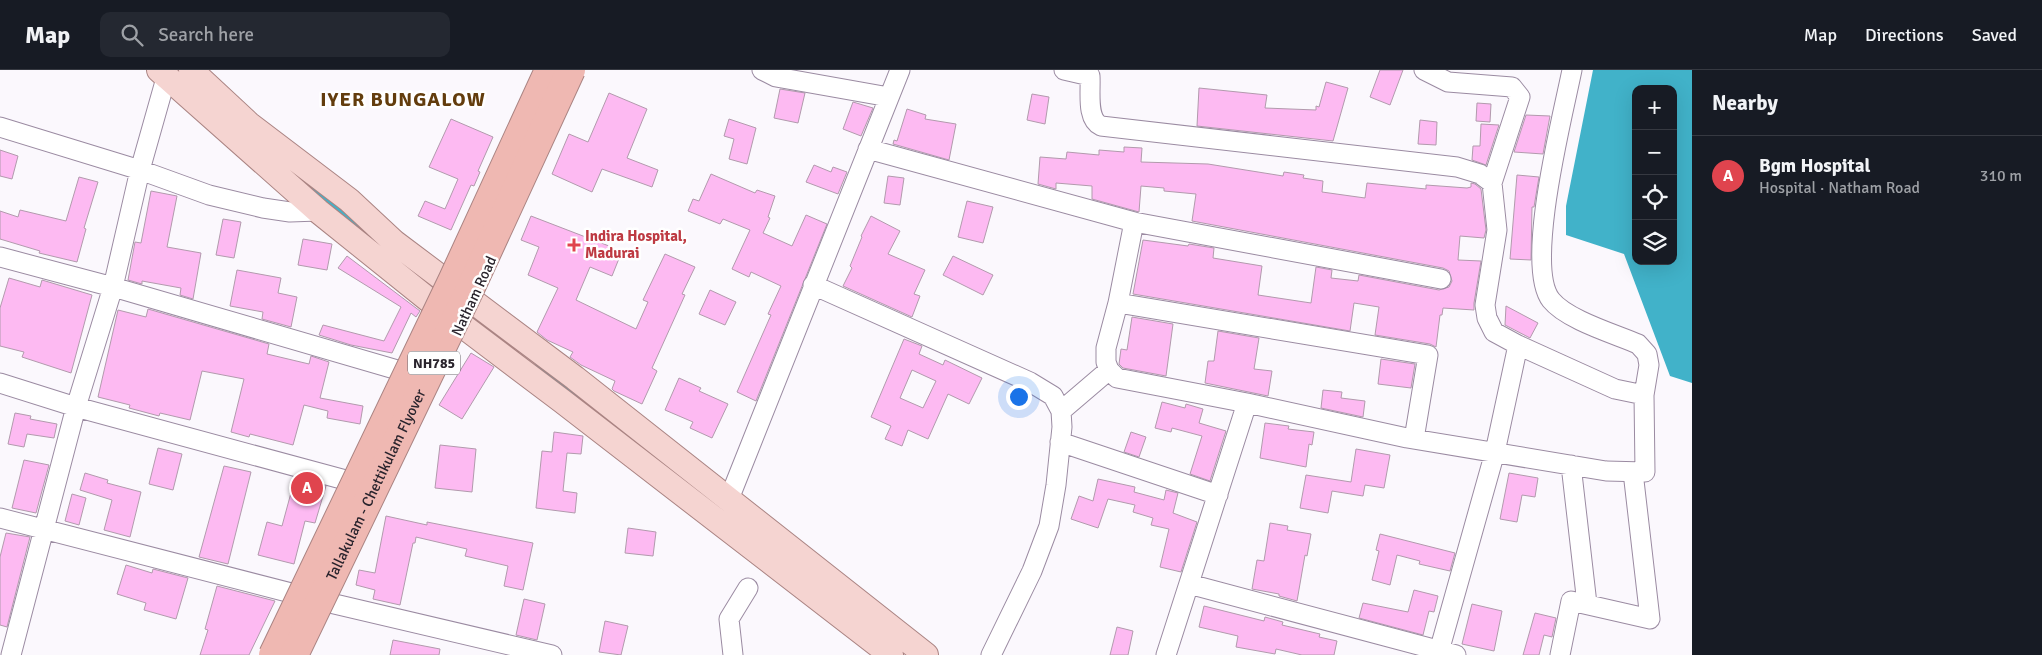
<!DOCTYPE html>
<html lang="en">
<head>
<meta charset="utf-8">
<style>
	:root { --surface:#171b24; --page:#242831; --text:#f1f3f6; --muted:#9ea1a6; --line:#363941; --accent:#d93025 }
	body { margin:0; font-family:Signika,sans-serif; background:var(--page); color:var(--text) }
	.controls { position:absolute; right:15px; top:15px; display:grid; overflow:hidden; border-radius:10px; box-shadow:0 5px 20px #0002 }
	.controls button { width:45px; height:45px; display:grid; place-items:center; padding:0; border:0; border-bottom:1px solid var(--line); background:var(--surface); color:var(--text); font:25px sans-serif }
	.you { position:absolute; left:1018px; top:326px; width:18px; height:18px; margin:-12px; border:4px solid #fff; border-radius:50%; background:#1a73e8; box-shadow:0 0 0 8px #1a73e833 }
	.badge { display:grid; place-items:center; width:32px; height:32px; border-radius:50%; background:var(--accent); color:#fff; font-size:16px; font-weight:700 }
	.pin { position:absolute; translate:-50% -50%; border:2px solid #fff; box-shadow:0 1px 5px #0006 }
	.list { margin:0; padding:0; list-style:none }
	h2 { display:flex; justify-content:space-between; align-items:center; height:65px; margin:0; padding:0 20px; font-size:21px }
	h2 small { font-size:16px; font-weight:400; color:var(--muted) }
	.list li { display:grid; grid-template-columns:32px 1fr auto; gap:15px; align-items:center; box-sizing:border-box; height:80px; padding:0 20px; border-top:1px solid var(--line) }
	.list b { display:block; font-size:19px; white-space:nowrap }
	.list p { margin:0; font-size:16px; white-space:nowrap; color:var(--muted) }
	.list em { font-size:16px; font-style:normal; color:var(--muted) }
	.icon { flex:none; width:28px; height:28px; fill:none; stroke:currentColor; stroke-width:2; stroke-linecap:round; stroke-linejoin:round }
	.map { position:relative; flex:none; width:1692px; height:585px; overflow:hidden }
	header { display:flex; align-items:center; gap:30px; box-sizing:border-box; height:70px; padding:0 25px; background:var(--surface); border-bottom:1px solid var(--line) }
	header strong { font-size:24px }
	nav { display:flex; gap:28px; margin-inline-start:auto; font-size:18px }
	.search { width:350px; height:45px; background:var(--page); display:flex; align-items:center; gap:12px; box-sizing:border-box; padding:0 18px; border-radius:10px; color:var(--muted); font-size:19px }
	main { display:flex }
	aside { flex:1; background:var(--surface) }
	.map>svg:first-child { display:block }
	.water { fill:#41b2c9; fill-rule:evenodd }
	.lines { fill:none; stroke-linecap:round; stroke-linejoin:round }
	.canal { stroke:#41b2c9; stroke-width:16 }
	.building { fill:#fdbaf2; stroke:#b29aad; fill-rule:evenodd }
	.minor-casing { stroke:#9b8ba2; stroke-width:21 }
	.major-casing { stroke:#aa8483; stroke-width:26 }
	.minor { stroke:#fff; stroke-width:19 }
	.major { stroke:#f5d4d1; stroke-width:24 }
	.highway-bridge-casing { stroke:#aa8483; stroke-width:30; stroke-linecap:butt }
	.highway-bridge { stroke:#efb8b2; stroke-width:28 }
	.health-dot { fill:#e0444e; stroke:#fff; stroke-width:2 }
	.labels { text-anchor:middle; stroke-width:5; stroke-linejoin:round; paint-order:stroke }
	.shield { fill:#fff; stroke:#6a666c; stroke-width:1 }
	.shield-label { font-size:14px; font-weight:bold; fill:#2a242d }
	.health-label { font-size:15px; font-weight:bold; fill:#be3a42; stroke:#fff; text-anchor:start }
	.street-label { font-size:15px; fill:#2a242d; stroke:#fff }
	.district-label { font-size:20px; font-weight:bold; letter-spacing:1px; fill:#633d0d; stroke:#fff }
</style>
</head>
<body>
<header>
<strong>Map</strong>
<div class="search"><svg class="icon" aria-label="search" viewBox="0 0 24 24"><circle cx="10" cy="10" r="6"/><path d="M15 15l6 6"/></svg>Search here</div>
<nav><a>Map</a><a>Directions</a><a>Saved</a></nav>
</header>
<main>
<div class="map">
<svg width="1692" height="585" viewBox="0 0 1692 585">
	<rect width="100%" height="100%" fill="#fbf8fd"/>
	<path class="water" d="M1593 0H1692V313L1670 306 1624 184 1566 165V136ZM1636 19H1673V191H1636Z"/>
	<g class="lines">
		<path class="canal" d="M297 108 422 209
			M477 249 485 260 498 270
			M541 300 610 354"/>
	</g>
	<path class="building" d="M1380 0H1403L1390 35 1370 27Z
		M1326 12 1348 18 1333 71 1197 56 1199 18 1267 25 1265 38 1316 40V36L1319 37Z
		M780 19 805 23 798 53 774 48Z
		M609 23 647 39 627 88 658 100 652 117 602 99 592 122 552 104 569 64 588 72Z
		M1032 24 1049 27 1045 54 1027 50Z
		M853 32 873 38 861 66 843 59Z
		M1477 33 1491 34 1490 52 1476 51Z
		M907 39 926 45 925 49 956 54 949 90 893 74 894 70 897 71Z
		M1526 45 1550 46 1543 84 1514 82Z
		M451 49 493 67 478 101 480 102 474 116 471 115 451 160 418 146 425 131 445 139 458 109 429 97Z
		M729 49 756 58 747 94 729 89 734 69 724 66Z
		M1420 50 1437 52 1436 75 1418 74Z
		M1481 54 1499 55 1486 95 1472 90 1473 76H1480Z
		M1124 77 1142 78 1141 92 1208 94 1283 106 1284 102 1304 105 1303 108 1323 111 1322 122 1365 128 1367 113 1426 119V115L1467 118 1471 117V113L1475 114 1481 119 1486 160 1484 168 1460 166 1458 190 1481 191 1474 233V240L1443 238 1442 245H1440L1436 277 1430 274 1375 265 1379 237 1354 233 1350 261 1133 224 1143 170 1188 176 1189 174 1214 178 1213 188 1262 196 1258 225 1311 233 1316 197 1332 200 1331 208 1358 211 1359 205 1439 220 1449 217 1452 211 1449 201 1443 198 1192 151 1196 124 1164 121V118L1141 116 1139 142 1092 129V116L1056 113V119L1038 114 1040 87 1066 89 1067 82 1099 85V80L1124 82Z
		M0 80 18 86 12 109 0 106Z
		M814 95 831 102 833 97 847 102 838 124 806 112Z
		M711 104 755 123 757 120 775 126 768 147 770 148 763 163 792 176 806 145 827 154 756 331 737 322 771 245 768 244 781 216 751 202 749 207 732 199 750 160 723 149 720 154 688 141 693 129 699 131Z
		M1517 105 1539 107 1534 137H1532L1531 190 1510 189Z
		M888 106 904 108 900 135 884 133Z
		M79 107 98 112 84 158 86 159 77 192 39 183 40 181 0 169V141L18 147 20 140 66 151Z
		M151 121 177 126 167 177 201 183 193 229 180 225 181 218 142 211V214L128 210 135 172 141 173Z
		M967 131 993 137 983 173 958 167Z
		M531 146 622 181 612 206 590 197 576 230 636 259 648 232 643 230 665 184 695 197 682 224 685 225 652 298 657 301 642 334 614 321 612 319 615 311 581 295 570 287 573 282 547 270 537 262 558 218 528 205 539 177 521 170Z
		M871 146 900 161 888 184 925 200 914 224 920 226 912 247 843 216 852 198 850 196 862 167 861 166Z
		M223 149 241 152 234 188 216 185Z
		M303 169 332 174 327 200 298 195Z
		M347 186 420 241 416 247 411 243 392 283 351 275 319 265 323 255 384 271 401 237 338 198Z
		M953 186 993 205 983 225 943 205Z
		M237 200 281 208 278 223 297 227 291 257 262 249 263 242 230 236Z
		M9 208 40 217 42 210 92 225 71 303 22 287 24 282 0 276V238Z
		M710 220 736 232 725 255 699 244Z
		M1506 236 1538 253 1530 268 1505 255Z
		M148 239 269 274 267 284 309 294 311 286 329 292 320 328 363 336 360 354 327 348 328 341 304 335 293 375 250 364 249 367 231 362 244 309 202 301 190 350 160 343 159 346 129 338 130 335 98 327 118 240 146 247Z
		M1132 247 1173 254 1166 306 1123 298 1119 294 1121 279 1127 280Z
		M1218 261 1259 268 1254 299 1272 301 1268 326 1205 313 1208 291H1214Z
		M904 269 922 276 919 284 943 295 945 290 982 308 969 334 948 324 928 369 908 360 902 376 885 369 891 356 871 347ZM912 300 936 311 923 338 900 328Z
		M471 283 494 297 462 349 439 335Z
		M1381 289 1415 294 1411 318 1378 314Z
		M679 308 701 318 699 321 728 334 712 368 690 358 693 352 665 340Z
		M1323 320 1342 322 1341 328 1365 331 1363 347 1321 338Z
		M1162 332 1185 338 1186 334 1203 339 1199 353 1226 361 1210 411 1190 404 1202 366 1172 358 1171 362 1155 358Z
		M15 343 31 346 30 349 57 354 54 368 27 364 24 377 8 374Z
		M1265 353 1289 356 1288 359 1314 362 1312 375 1309 374 1306 397 1260 388Z
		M554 362 583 366 581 384 567 383 563 421 577 423 575 443 536 438 542 381 552 382Z
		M1131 362 1146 367 1139 387 1124 382Z
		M440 375 476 379 472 422 435 418Z
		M158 378 182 384 173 420 149 414Z
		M1356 379 1390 385 1384 418 1365 415 1363 426 1332 421 1328 443 1300 438 1306 405 1351 412Z
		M24 390 49 395 36 443 12 438Z
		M224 396 251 402 228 494 199 487Z
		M85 403 108 410 107 413 141 422 130 467 104 460 112 430 80 420Z
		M1509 403 1538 408 1535 427 1522 425 1517 452 1500 449Z
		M295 408 326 416 315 453 305 451 294 494 258 485 267 452 282 456Z
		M1098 409 1135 417 1134 422 1164 430 1166 420 1178 423 1173 443 1197 452 1181 502 1160 497 1169 459 1151 455 1153 448 1133 442 1135 435 1108 429 1098 458 1071 449 1079 426 1093 431Z
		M72 424 86 428 79 455 65 451Z
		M386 446 427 455V452L533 473 523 520 504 516 508 496 465 486 467 479 416 467 415 473H413L400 535 373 529 375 520 356 515 359 500 375 503Z
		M1270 453 1288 456 1287 460 1311 464 1307 486 1305 485 1297 531 1279 526V524L1252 519 1257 490 1264 491Z
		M628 458 656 462 653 486 625 483Z
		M6 463 30 467 7 557 0 555V487Z
		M1380 464 1455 483 1450 501 1419 494 1420 491 1397 485 1390 515 1372 510 1379 481 1376 480Z
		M126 495 152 503 153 499 188 508 176 549 144 540 146 533 117 524Z
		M217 516 275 531 249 585H200L208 560 205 559Z
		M1414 520 1438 526 1434 542 1429 541 1423 565 1359 548 1363 533 1408 542Z
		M524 529 545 534 537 570 516 565Z
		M1472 534 1502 541 1494 581 1462 574Z
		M1204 536 1264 551 1265 547 1283 552 1282 555 1320 564 1319 567 1337 571 1334 585H1302L1276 579 1275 584 1236 577 1238 566 1199 557Z
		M1535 543 1556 548 1552 567 1544 565 1539 585H1523Z
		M605 551 628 556 621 585 599 582Z
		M1117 557 1133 561 1128 585H1110Z
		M393 570 440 579 439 585H390Z"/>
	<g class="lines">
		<g class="minor-casing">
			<path id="minor" d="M762 0 776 7 889 27
				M1064 0 1090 6C1091 22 1086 49 1101 56L1457 97 1480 104 1492 113 1497 160 1485 235 1487 248 1494 262 1518 275 1615 319 1644 325
				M1424 0 1448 12 1512 17 1520 27 1492 113
				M0 57 140 100 209 125 263 138 290 142 318 141
				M868 79 1134 152 1118 233 1106 278V292L1109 300 1117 308 1247 333 1407 368 1606 401 1645 402 1644 325 1649 295 1647 284 1638 274C1615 264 1567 250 1551 230 1524 196 1563 45 1572 0
				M1134 152 1441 209
				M0 187 113 217 401 301
				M813 215 1030 312 1053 326 1061 341 1062 357 1056 415 1049 456 1032 501 991 585
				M1118 233 1428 285 1414 369
				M0 313 76 337 349 411
				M1061 341 1109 300
				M1060 372 1218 425
				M1571 395 1587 534
				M729 429 900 0
				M0 448 326 532 552 585
				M1189 514 1456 585
				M11 585 76 337 113 217 140 100 166 8
				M733 585 729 549 748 518
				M1166 585 1247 333
				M1438 585 1495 382 1518 275
				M1560 585 1571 531 1650 549 1633 402"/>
		</g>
		<g class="major-casing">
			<path id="major" d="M159 0 318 141 435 235 562 331 891 585
				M191 0 249 54 349 130 394 172 575 308 926 585"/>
		</g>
		<use href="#minor" class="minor"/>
		<use href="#major" class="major"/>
		<g class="highway-bridge-casing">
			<g id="highway-bridge">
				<path d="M273 585 453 209 549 0"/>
				<path id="s1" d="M294 585 471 217 571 0"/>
			</g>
		</g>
		<use href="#highway-bridge" class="highway-bridge"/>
	</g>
	<path class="health-dot" d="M571.5 167.5h5v5h5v5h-5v5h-5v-5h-5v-5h5z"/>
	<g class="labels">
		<rect class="shield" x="408" y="281.5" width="52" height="23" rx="4"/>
		<g class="shield-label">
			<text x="434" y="298">NH785</text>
		</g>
		<g class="health-label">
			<text x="585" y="171">Indira Hospital,<tspan x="585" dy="17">Madurai</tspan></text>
		</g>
		<g class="street-label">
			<text transform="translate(474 226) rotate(-65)" y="5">Natham Road</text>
			<text dy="5" stroke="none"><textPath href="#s1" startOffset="189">Tallakulam - Chettikulam Flyover</textPath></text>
		</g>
		<g class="district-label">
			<text x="403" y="36">IYER BUNGALOW</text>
		</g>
	</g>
</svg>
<div class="controls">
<button>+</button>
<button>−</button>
<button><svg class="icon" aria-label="locate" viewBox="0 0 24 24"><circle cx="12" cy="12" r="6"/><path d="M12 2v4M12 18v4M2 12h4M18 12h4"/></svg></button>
<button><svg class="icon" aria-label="layers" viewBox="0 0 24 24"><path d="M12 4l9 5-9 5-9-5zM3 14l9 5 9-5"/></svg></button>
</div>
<div class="you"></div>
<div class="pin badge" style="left:307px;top:418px;background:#e0444e">A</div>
</div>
<aside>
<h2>Nearby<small></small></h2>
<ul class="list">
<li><span class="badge" style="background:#e0444e">A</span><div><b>Bgm Hospital</b><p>Hospital · Natham Road</p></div><em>310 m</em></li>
</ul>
</aside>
</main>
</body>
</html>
